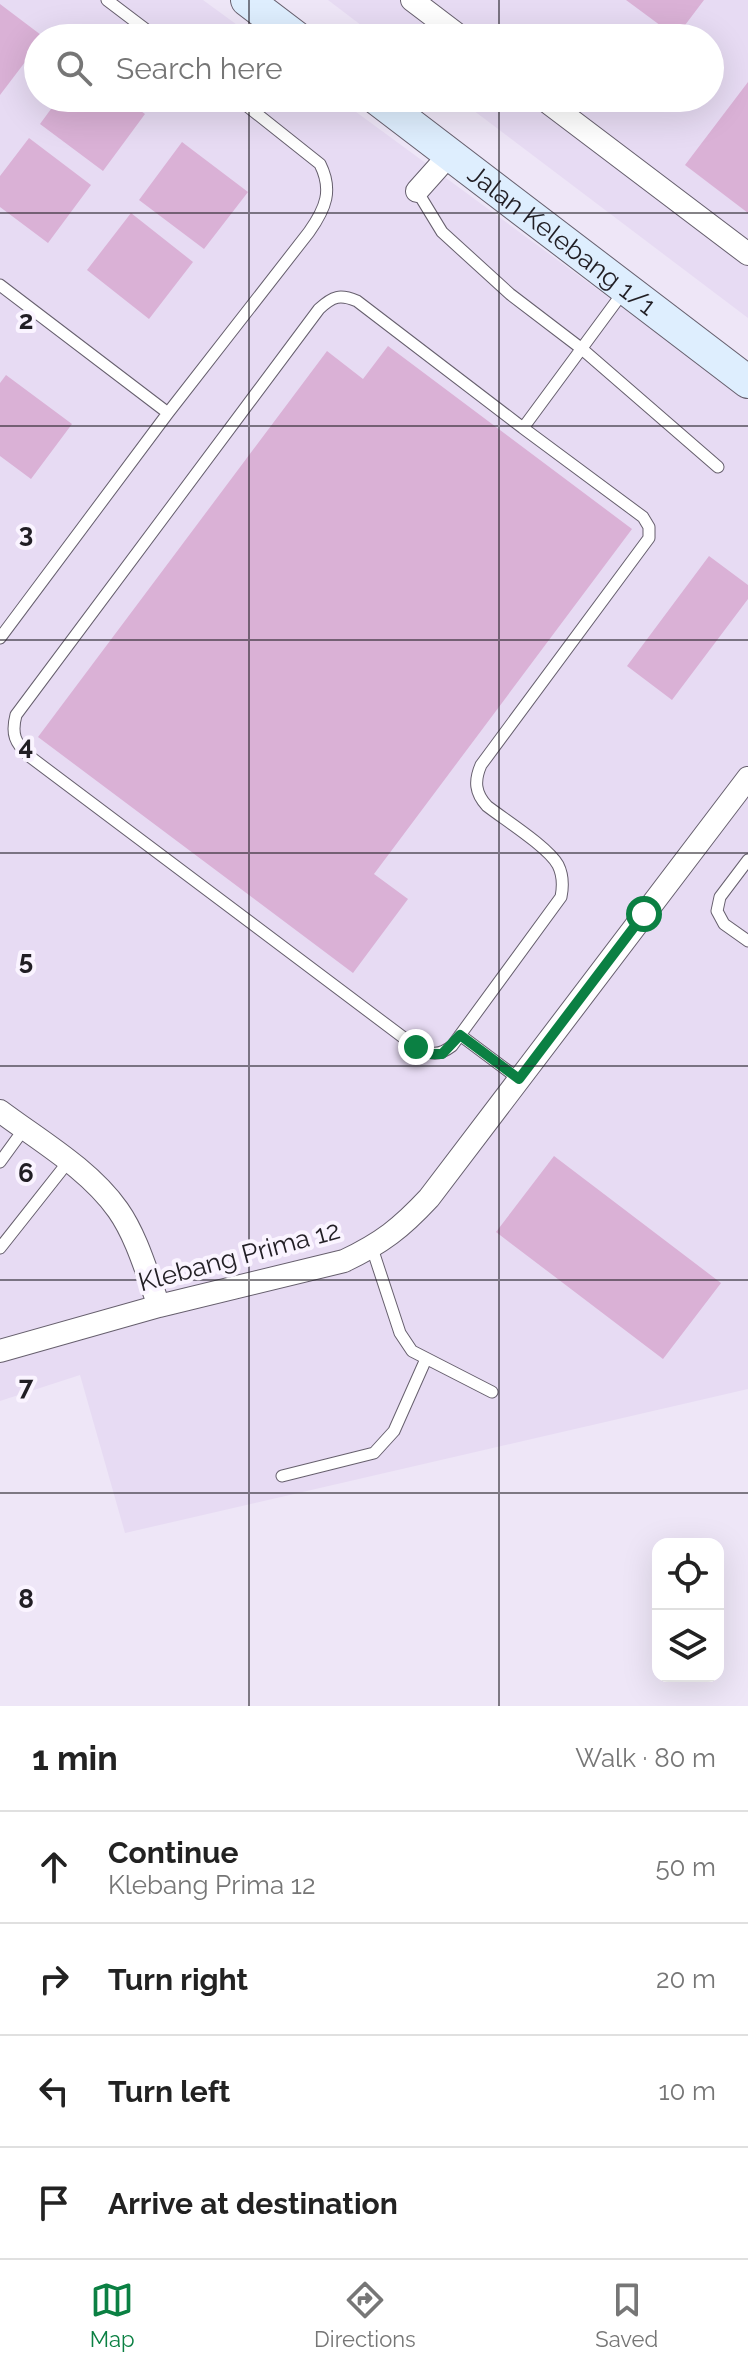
<!DOCTYPE html>
<html lang="en">
<head>
<meta charset="utf-8">
<style>
	:root { --surface:#fff; --page:#f2f2f2; --text:#222; --muted:#767676; --line:#e0e0e0; --accent:#0b8043 }
	body { margin:0; font-family:Raleway,sans-serif; background:var(--page); color:var(--text) }
	.controls { position:absolute; right:24px; bottom:24px; display:grid; overflow:hidden; border-radius:16px; box-shadow:0 8px 32px #0002 }
	.controls button { width:72px; height:72px; display:grid; place-items:center; padding:0; border:0; border-bottom:2px solid var(--line); background:var(--surface); color:var(--text); font:40px sans-serif }
	.stop { position:absolute; width:24px; height:24px; margin:-18px; border:6px solid #0b8043; border-radius:50%; background:#fff }
	.stop.end { background:#0b8043; border-color:#fff; box-shadow:0 2px 8px #0008 }
	.list { margin:0; padding:0; list-style:none }
	h2 { display:flex; justify-content:space-between; align-items:center; height:104px; margin:0; padding:0 32px; font-size:34px }
	h2 small { font-size:26px; font-weight:400; color:var(--muted) }
	.list li { display:grid; grid-template-columns:52px 1fr auto; gap:24px; align-items:center; box-sizing:border-box; height:112px; padding:0 32px; border-top:2px solid var(--line) }
	.list b { display:block; font-size:30px; white-space:nowrap }
	.list p { margin:0; font-size:26px; white-space:nowrap; color:var(--muted) }
	.list em { font-size:26px; font-style:normal; color:var(--muted) }
	.icon { flex:none; width:44px; height:44px; fill:none; stroke:currentColor; stroke-width:2; stroke-linecap:round; stroke-linejoin:round }
	.map { position:relative; flex:none; width:748px; height:1706px; overflow:hidden }
	.search { position:absolute; background:var(--surface); box-shadow:0 8px 32px #0002; left:24px; right:24px; top:24px; height:88px; display:flex; align-items:center; gap:20px; box-sizing:border-box; padding:0 28px; border-radius:44px; color:var(--muted); font-size:30px }
	.sheet { height:552px; background:var(--surface) }
	nav { display:flex; justify-content:space-around; align-items:center; box-sizing:border-box; height:112px; border-top:2px solid var(--line); background:var(--surface); font-size:22px; color:var(--muted) }
	nav a { display:grid; justify-items:center; gap:4px }
	nav .on { color:var(--accent) }
	.map>svg:first-child { display:block }
	.built { fill:#e7dbf3 }
	.building { fill:#dab1d6 }
	.lines { fill:none; stroke-linecap:round; stroke-linejoin:round }
	.lane-casing { stroke:#665f6d; stroke-width:13 }
	.street-casing { stroke:#665f6d; stroke-width:24 }
	.secondary-casing { stroke:#665f6d; stroke-width:34 }
	.lane { stroke:#fff; stroke-width:11 }
	.street { stroke:#fff; stroke-width:22 }
	.secondary { stroke:#deeefe; stroke-width:32 }
	.route { stroke:#0b8043; stroke-width:10 }
	.grid { fill:none; stroke:#211e24; stroke-width:2; stroke-opacity:0.55 }
	.labels { text-anchor:middle; stroke-width:8; stroke-linejoin:round; paint-order:stroke }
	.street-label { font-size:26px; fill:#211e24; stroke:#faf4ff }
	.grid-label { font-size:26px; text-anchor:middle; font-weight:bold; fill:#211e24; stroke:#faf4ff; stroke-width:8; stroke-linejoin:round; paint-order:stroke }
</style>
</head>
<body>
<div class="map">
<svg width="748" height="1706" viewBox="0 0 748 1706">
	<rect width="100%" height="100%" fill="#eee6f7"/>
	<path class="built" d="M0 0H203L255 38H38V98H337L748 400V1389L125 1533 80 1375 0 1401Z
		M328 0H748V318L457 98H710V38H378Z"/>
	<path class="building" d="M626 0H704L676 37Z
		M0 4 45 38H38V45L0 95Z
		M748 82V213L685 165Z
		M59 98H123L145 114 103 171 40 124Z
		M29 138 91 185 48 243 0 207V176Z
		M182 142 248 192 204 249 139 200Z
		M131 213 193 262 149 319 87 270Z
		M388 346 632 529 374 874 408 899 353 973 38 737 327 351 363 379Z
		M6 375 72 424 31 479 0 456V383Z
		M709 556 748 585V599L672 700 627 666Z
		M554 1156 721 1283 663 1359 496 1232Z"/>
	<g class="lines">
		<g class="lane-casing">
			<path id="lane" d="M107 0 157 38
				M417 191 442 232 510 294 582 349 718 467
				M0 285 168 413
				M523 428 357 301C340 294 333 296 319 309L16 715C11 734 15 743 29 756L416 1047C431 1055 439 1056 452 1046L561 897C563 887 563 875 558 865 548 847 505 820 487 806 475 793 474 781 481 765L649 538V527L643 517 523 428 624 291
				M0 638 168 413 309 232C326 208 333 190 320 164L237 98
				M748 860 720 897 717 911 724 924 748 941
				M460 1035 519 1079
				M0 1162 24 1129
				M0 1248 68 1162
				M372 1248 400 1333 412 1351 492 1392
				M282 1476 374 1453 394 1431 426 1359"/>
		</g>
		<g class="street-casing">
			<path id="street" d="M412 0 462 38
				M542 98 748 254
				M417 191 450 154
				M0 1111C40 1141 89 1169 118 1210 137 1237 147 1274 159 1306
				M0 1351 159 1306 344 1261C382 1243 401 1228 429 1198L748 778"/>
		</g>
		<g class="secondary-casing">
			<g id="secondary">
				<path d="M247 0 297 38"/>
				<path id="s1" d="M376 98 748 382"/>
			</g>
		</g>
		<use href="#lane" class="lane"/>
		<use href="#street" class="street"/>
		<use href="#secondary" class="secondary"/>
	</g>
	<g class="lines">
		<path class="route" d="M416 1047 429 1054H442L460 1035 519 1079 644 914"/>
	</g>
	<path class="grid" d="M249 0V38M499 0V38M249 98V1706M499 98V1706M0 213H748M0 426H748M0 640H748M0 853H748M0 1066H748M0 1280H748M0 1493H748"/>
	<g class="labels">
		<g class="street-label">
			<text dy="9" stroke="none"><textPath href="#s1" startOffset="234">Jalan Kelebang 1/1</textPath></text>
			<text transform="translate(239 1256) rotate(-15)" y="9">Klebang Prima 12</text>
		</g>
	</g>
	<g class="grid-label">
		<text x="26" y="329">2</text>
		<text x="26" y="542">3</text>
		<text x="26" y="755">4</text>
		<text x="26" y="969">5</text>
		<text x="26" y="1182">6</text>
		<text x="26" y="1395">7</text>
		<text x="26" y="1608">8</text>
	</g>
</svg>
<div class="controls">
<button><svg class="icon" aria-label="locate" viewBox="0 0 24 24"><circle cx="12" cy="12" r="6"/><path d="M12 2v4M12 18v4M2 12h4M18 12h4"/></svg></button>
<button><svg class="icon" aria-label="layers" viewBox="0 0 24 24"><path d="M12 4l9 5-9 5-9-5zM3 14l9 5 9-5"/></svg></button>
</div>
<div class="stop" style="left:644px;top:914px"></div>
<div class="stop end" style="left:416px;top:1047px"></div>
<div class="search"><svg class="icon" aria-label="search" viewBox="0 0 24 24"><circle cx="10" cy="10" r="6"/><path d="M15 15l6 6"/></svg>Search here</div>
</div>
<section class="sheet">
<h2>1 min<small>Walk · 80 m</small></h2>
<ul class="list">
<li><svg class="icon" aria-label="ahead" viewBox="0 0 24 24"><path d="M12 20V5M6 11l6-6 6 6"/></svg><div><b>Continue</b><p>Klebang Prima 12</p></div><em>50 m</em></li>
<li><svg class="icon" aria-label="right" viewBox="0 0 24 24"><path d="M7 20v-9h11M14 6l5 5-5 5"/></svg><div><b>Turn right</b></div><em>20 m</em></li>
<li><svg class="icon" aria-label="left" viewBox="0 0 24 24"><path d="M17 20v-9H6M10 6l-5 5 5 5"/></svg><div><b>Turn left</b></div><em>10 m</em></li>
<li><svg class="icon" aria-label="arrive" viewBox="0 0 24 24"><path d="M6 21V4h12l-3 4 3 4H6"/></svg><div><b>Arrive at destination</b></div></li>
</ul>
</section>
<nav>
<a class="on"><svg class="icon" aria-label="map" viewBox="0 0 24 24"><path d="M3 6l6-2 6 2 6-2v14l-6 2-6-2-6 2zM9 4v14M15 6v14"/></svg>Map</a>
<a><svg class="icon" aria-label="directions" viewBox="0 0 24 24"><path d="M12 3l9 9-9 9-9-9zM9 14v-3h6M13 9l2 2-2 2"/></svg>Directions</a>
<a><svg class="icon" aria-label="saved" viewBox="0 0 24 24"><path d="M7 4h10v16l-5-4-5 4z"/></svg>Saved</a>
</nav>
</body>
</html>
